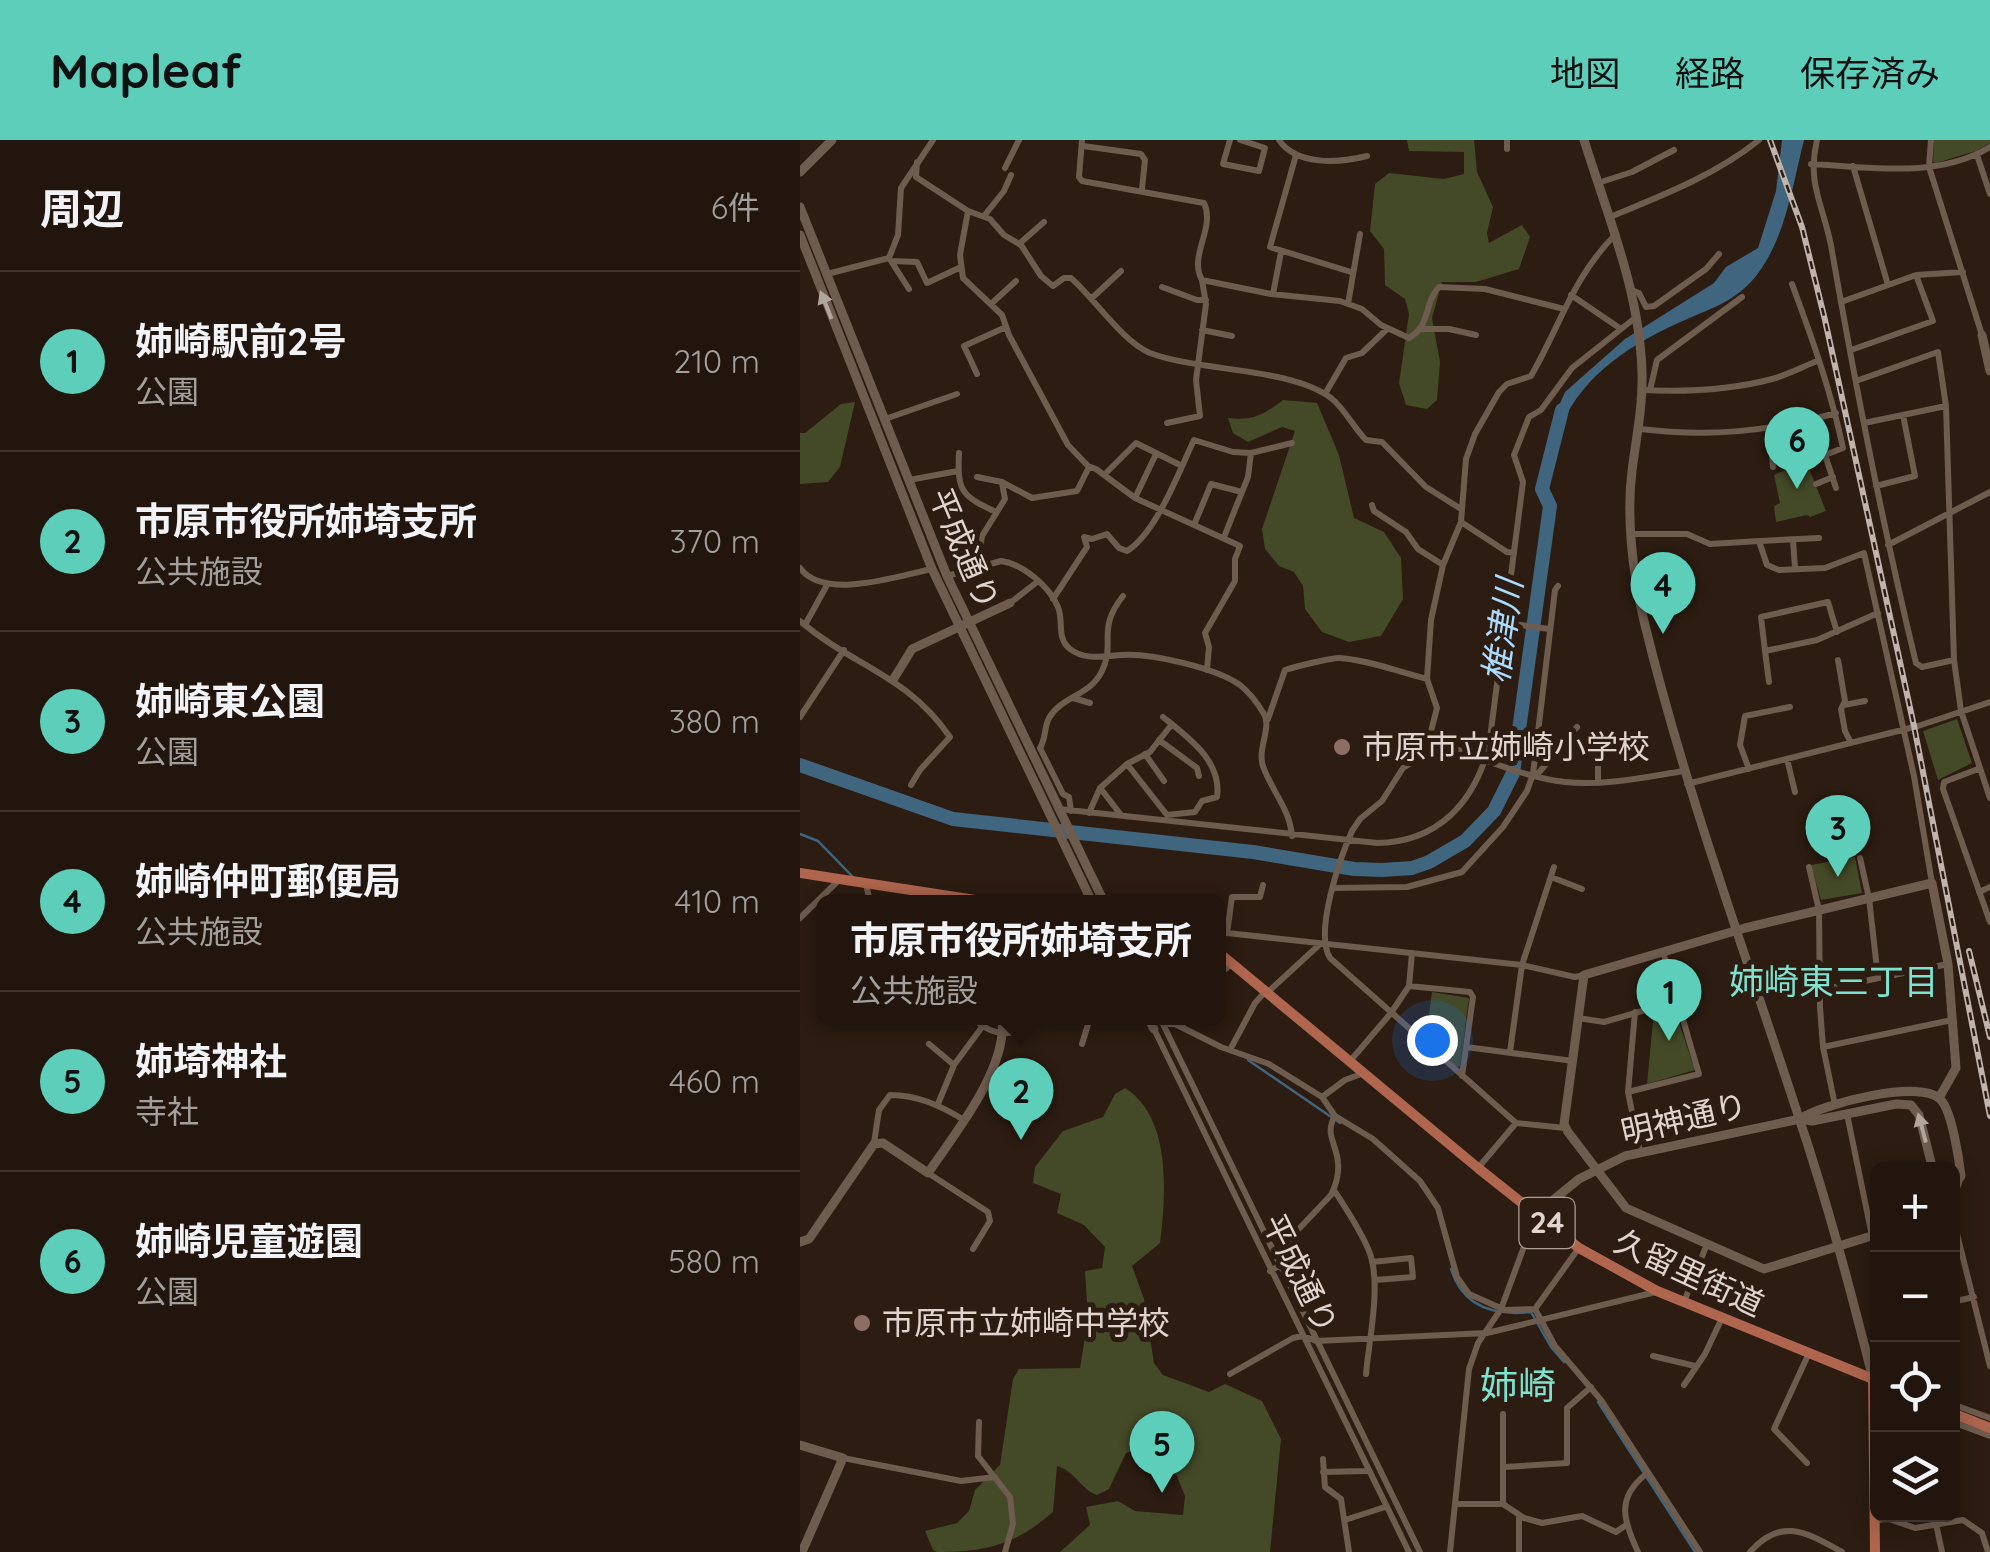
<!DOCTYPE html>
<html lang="ja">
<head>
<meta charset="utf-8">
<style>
	:root { --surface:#21150d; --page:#2d221b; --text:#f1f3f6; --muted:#a29f9d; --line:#3e342e; --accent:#5cceba }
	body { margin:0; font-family:Quicksand,"Noto Sans JP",sans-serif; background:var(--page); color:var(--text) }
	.controls { position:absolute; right:30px; bottom:30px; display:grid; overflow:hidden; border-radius:15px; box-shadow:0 5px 25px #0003 }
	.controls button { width:90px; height:90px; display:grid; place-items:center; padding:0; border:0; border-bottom:2px solid var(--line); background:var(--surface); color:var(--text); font:50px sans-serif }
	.you { position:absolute; left:632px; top:900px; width:35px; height:35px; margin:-25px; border:8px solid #fff; border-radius:50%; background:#1a73e8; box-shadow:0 0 0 15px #1a73e833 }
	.badge { display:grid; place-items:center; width:65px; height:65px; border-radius:50%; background:var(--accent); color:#111; font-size:32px; font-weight:700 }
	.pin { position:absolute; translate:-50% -82px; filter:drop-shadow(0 2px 5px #0008) }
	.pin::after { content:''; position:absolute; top:52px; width:35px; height:30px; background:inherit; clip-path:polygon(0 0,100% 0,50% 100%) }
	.popup { position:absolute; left:16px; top:755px; width:410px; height:130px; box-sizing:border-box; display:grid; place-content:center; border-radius:15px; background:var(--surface); filter:drop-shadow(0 2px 8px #0005); font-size:32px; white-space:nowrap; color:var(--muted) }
	.popup b { font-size:38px; color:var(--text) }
	.popup::after { content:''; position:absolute; left:50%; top:100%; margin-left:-20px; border:20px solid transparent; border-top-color:var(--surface) }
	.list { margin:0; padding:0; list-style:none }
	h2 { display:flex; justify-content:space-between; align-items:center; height:130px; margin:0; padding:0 40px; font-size:42px }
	h2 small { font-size:32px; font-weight:400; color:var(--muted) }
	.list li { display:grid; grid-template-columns:65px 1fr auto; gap:30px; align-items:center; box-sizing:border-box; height:180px; padding:0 40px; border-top:2px solid var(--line) }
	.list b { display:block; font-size:38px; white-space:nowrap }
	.list p { margin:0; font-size:32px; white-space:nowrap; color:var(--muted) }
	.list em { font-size:32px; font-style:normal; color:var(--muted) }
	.icon { flex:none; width:55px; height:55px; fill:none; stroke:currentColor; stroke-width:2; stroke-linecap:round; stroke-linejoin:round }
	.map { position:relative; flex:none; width:1190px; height:1412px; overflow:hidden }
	header { display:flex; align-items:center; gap:60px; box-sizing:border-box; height:140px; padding:0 50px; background:var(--accent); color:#111 }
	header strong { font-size:48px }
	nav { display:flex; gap:55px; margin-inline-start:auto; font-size:35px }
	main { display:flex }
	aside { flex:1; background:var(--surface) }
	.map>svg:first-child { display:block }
	.green { fill:#444927 }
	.water { fill:#40657e }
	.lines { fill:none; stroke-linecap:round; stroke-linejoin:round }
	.stream { stroke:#40657e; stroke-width:2.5 }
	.river { stroke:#40657e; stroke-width:14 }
	.street { stroke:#6e5c4f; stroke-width:6 }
	.secondary { stroke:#6e5c4f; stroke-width:9 }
	.primary { stroke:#af654e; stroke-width:10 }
	.rail-casing { stroke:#bfb3ab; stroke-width:6 }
	.rail { stroke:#2c1c11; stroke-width:2.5; stroke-dasharray:8; stroke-linecap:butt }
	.oneway { fill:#b2a59b }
	.education-dot { fill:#8d6e63; stroke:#2c1c11; stroke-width:4 }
	.labels { text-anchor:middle; stroke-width:10; stroke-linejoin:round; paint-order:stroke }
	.shield { fill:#2c1c11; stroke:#aa9e95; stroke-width:2.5 }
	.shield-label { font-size:30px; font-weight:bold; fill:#e0d5ce }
	.street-label { font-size:32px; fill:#e0d5ce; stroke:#2c1c11 }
	.poi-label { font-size:32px; fill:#e0d5ce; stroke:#2c1c11; text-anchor:start }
	.water-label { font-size:35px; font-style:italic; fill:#aadbfe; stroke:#2c1c11 }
	.neighbourhood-label { font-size:35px; fill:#7de2cf; stroke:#2c1c11 }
	.quarter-label { font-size:38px; fill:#7de2cf; stroke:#2c1c11 }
</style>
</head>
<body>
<header>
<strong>Mapleaf</strong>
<nav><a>地図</a><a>経路</a><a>保存済み</a></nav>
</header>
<main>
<aside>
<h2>周辺<small>6件</small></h2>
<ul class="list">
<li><span class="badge">1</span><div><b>姉崎駅前2号</b><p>公園</p></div><em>210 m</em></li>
<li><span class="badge">2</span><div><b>市原市役所姉埼支所</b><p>公共施設</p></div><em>370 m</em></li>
<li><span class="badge">3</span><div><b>姉崎東公園</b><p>公園</p></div><em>380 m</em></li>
<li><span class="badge">4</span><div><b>姉崎仲町郵便局</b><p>公共施設</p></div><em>410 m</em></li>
<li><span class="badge">5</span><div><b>姉埼神社</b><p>寺社</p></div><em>460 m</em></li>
<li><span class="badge">6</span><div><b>姉崎児童遊園</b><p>公園</p></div><em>580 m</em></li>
</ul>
</aside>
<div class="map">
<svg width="1190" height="1412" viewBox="0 0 1190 1412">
	<rect width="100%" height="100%" fill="#2c1c11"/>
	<path class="green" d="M607 0H674L677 32 693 67 687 93 689 103 722 85 730 97 719 129 676 142H642L632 178 640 222 637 260 627 269 606 265 599 243 609 174 605 159 585 145 584 109 570 91 575 44 589 33 644 39 664 34V12L609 11Z
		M1134 0H1190V3L1176 11 1136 23 1133 22Z
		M483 260 517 263 539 315 554 378 584 392 601 418 603 459 581 496 549 502 522 492 505 469 503 446 494 432 479 426 465 409 462 389 495 291 482 287 448 302 433 293 428 278C452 281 464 275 483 260Z
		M55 262 40 327 28 342 0 344V293H5L41 264Z
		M1006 321 1026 371 1010 377 1007 375 976 382 974 366 980 363 974 335Z
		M1157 579 1172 623 1138 640 1123 591Z
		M1055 717 1062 753 1021 760 1011 725Z
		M632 852 669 858 660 926 657 927 626 898Z
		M873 865 895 930 847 944 854 871Z
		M325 948C372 977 366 1056 360 1103L332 1126 344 1159 354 1223 363 1235 409 1252 425 1244 462 1261 481 1299 470 1412H260L290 1385 286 1367 318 1361 335 1371 383 1375 385 1356 374 1329 350 1323 338 1309 326 1313 309 1349 297 1355C280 1349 275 1331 257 1326L253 1372C215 1405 186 1412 137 1412L133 1410 125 1391 157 1383 169 1371 175 1350 200 1325 213 1239 219 1229 280 1228 288 1179 285 1131 302 1128 305 1107 284 1085 257 1073 261 1054 233 1043 235 1027 263 991 303 977 315 954Z"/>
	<path class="water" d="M982 0H1004C992 47 985 104 951 142 932 162 910 169 885 180 834 202 784 233 761 286L752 282 765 252 825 199 914 143 926 127 958 108 976 51Z"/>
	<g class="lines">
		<path class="stream" d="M0 694 18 701 54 738
			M448 920 540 983
			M651 1129C663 1168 695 1176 731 1172L751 1207 764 1222
			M798 1262 895 1412"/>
		<path class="river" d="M0 625 153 679 453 712 554 729 582 730 612 728 629 722 665 701 694 671 713 633 750 366 742 349 762 270"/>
		<path class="street" d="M282 0 279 37 282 41 404 63C416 88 388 116 402 140L471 154 540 161 562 169 581 185 609 198C631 186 624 162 639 147L685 149 764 169
			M430 0 423 24 459 31 465 8 440 0
			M479 0C497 26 539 23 567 16
			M707 0V9
			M1017 0C1006 45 1025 68 1032 111 1056 249 1083 387 1116 523L1122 527 1154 520
			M1131 0 1129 27 1182 195
			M283 6 341 14 345 20 342 49
			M496 15 470 107 551 132
			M1177 15 1190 54
			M117 22 116 37 168 71 190 79 204 95 221 105 241 136 253 146 264 138H271C294 158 323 202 350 213 400 232 489 227 531 258 545 269 553 287 566 300L582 302 626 347 661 369
			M1011 24C1070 27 1137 39 1190 7
			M1053 26 1088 145
			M205 28 219 0
			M798 43 832 32 874 10
			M168 71 160 115 163 138 202 175 209 195 268 305 288 326 296 329 335 358 440 406 435 419V441L405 493 409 507 407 530
			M184 76 204 51 211 35
			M810 77C861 56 916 35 959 0
			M219 104 244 82
			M91 121 109 149
			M92 121 117 122 127 143 161 127
			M27 134 89 118 98 95 101 48 133 0
			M992 144C1012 198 1031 251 1043 308L1025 315 1036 348
			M362 147 397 160H406
			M831 150 839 153 846 167 854 166 906 129 919 114
			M473 154 481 112
			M771 155 821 189
			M292 158 321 131
			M1041 162 1116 135 1163 132
			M191 164 216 141
			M548 164 560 94
			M622 189H649L676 195
			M402 190 432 196
			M1051 210 1133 181 1116 135
			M177 234 164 206 206 187
			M1056 241 1138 212 1146 266 1154 520 1161 571 1190 658
			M842 250C884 252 931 250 972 239 987 235 1002 227 1017 221
			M850 250 857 220 942 157
			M525 254 546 218 562 213 587 189
			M85 279 157 254
			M367 283 400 276 396 240 406 164 402 140
			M1064 283 1146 266
			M840 289C908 297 969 292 1036 273
			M970 289 973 327
			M159 313C157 352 162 356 196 372
			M304 335 336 303 382 326
			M177 337 202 342 232 358 277 351 289 327
			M109 340 158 331
			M1016 344 1033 337
			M1076 346 1115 336 1103 275
			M335 358 356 314
			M572 365 574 371 606 392 618 409 643 425
			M661 382 707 412 714 413
			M394 385 411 344 442 352
			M833 394H887L910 404 959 401 967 425 979 430 1025 428 1064 413 1114 636 1132 743
			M424 397 448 337 451 313
			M993 400 995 428
			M960 401 1019 398
			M1088 405 1190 352
			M0 428C24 461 98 436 132 429
			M164 430 179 416 182 396 205 359 202 343
			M147 436 201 421C223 424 249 446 258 467 264 482 256 498 270 509 285 521 305 516 322 515 351 513 416 528 440 545 449 552 458 564 464 574 472 587 457 609 463 626 471 650 490 669 492 696
			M253 459 287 407 284 397 292 399 307 394 319 408 327 411C357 392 379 331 394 300L433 312 451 313 492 303
			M210 463 237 442
			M0 481C54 527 106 534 150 597L120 630 111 645
			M705 483 749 489
			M5 485 27 445
			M965 511 961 477 1028 462 1037 492
			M1038 520 1045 561 1041 569 1045 591 1051 603
			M969 542 965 511 1017 500 1078 473
			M273 558 290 563
			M1044 565 1065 561
			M0 577 44 510
			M468 579 485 530C494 527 534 517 540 518 568 520 599 532 627 539
			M629 599C672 614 720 637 765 642 805 646 845 637 884 631
			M359 600 397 628 399 636
			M345 614 364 641
			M987 619 995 652
			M327 624 367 675 395 672 402 661 417 657C422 621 389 598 363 577
			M949 629 940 605 945 576 990 567
			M1178 629 1144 642 1143 649 1190 782
			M736 636 777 587
			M798 642V610
			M887 644 1118 586 1190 562
			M301 649 321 675
			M259 669 577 703C638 702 674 663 689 606L723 342 714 315 729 277 741 270 772 228 835 178
			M271 671 269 657 263 654 240 608C246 599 244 587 249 578 263 555 290 556 302 531 316 502 296 490 323 456
			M289 673 300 648 327 624 350 612 372 584
			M1060 718 1069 758 1078 838
			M1009 727 1019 770 1020 867 1023 907 1035 965
			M751 737 782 749
			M66 744 70 762
			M534 748 607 747 662 732 703 687 727 651 733 634 755 450 758 446
			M1179 752 1190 747
			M0 778 40 739
			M427 793 432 757H460L463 745
			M418 796 427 793 722 825 775 837 784 835
			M418 835 433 823
			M609 846 670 852 673 857 662 936
			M1020 850 1148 824
			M469 851 519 805
			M835 872 828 952 840 1011
			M173 878C197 902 220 894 245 878
			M360 878 620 1412
			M778 878 804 882 877 861
			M363 884H375L421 907 469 924 522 957 535 976 573 999 620 1041 638 1068 657 1137 669 1154 705 1170 735 1169
			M381 887 387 878
			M354 889 609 1412
			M129 904 154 925
			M282 904 290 878
			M666 907 773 921
			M1023 907 1152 880
			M430 910 455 863 465 852
			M710 912 722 825 754 727
			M551 920 591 873 609 846 612 813
			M828 952 899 934 863 812
			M522 957 545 940 564 933
			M138 964 154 925 182 887
			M1047 974 1072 1096
			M765 988 716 983 530 818C514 792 540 718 552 691L560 679 582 661 603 628 617 619 629 599 637 568 627 539 631 480 643 425 661 382 666 319 675 294 699 252 707 244 731 236C760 186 773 137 815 95
			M74 1003 79 970 90 955C118 955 141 966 164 980
			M678 1028 716 983
			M128 1033 188 1072 190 1081 173 1109
			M534 1050C546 1069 560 1089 569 1111 582 1143 569 1199 566 1234
			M1152 1060 1159 1043
			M1152 1074 1190 1226
			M572 1122 611 1118 613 1137 575 1140
			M470 1131 486 1122 494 1094 531 1055C536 1045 539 1033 538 1023 537 1004 524 994 535 976
			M884 1162 907 1104
			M1152 1162 1174 1157
			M735 1169 755 1206 801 1260 900 1412
			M735 1169 778 1109
			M853 1216 895 1226
			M430 1234 493 1198 503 1196 516 1201 687 1193 856 1152
			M884 1245 905 1214 922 1178
			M1152 1264 1190 1278
			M703 1274V1364
			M179 1282 178 1316 210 1357 213 1384 205 1412
			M1152 1282 1190 1296
			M43 1318 161 1341 195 1337
			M523 1319 525 1347 541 1359 549 1412
			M1007 1323 974 1289 1009 1213
			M705 1327 767 1323V1268L791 1247
			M523 1332 567 1331
			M655 1364H703L724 1378 742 1383 782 1376 816 1392 826 1385
			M719 1375V1412
			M545 1380 585 1367
			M1075 1380 1089 1379 1115 1388 1163 1380 1182 1393 1188 1412
			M1136 1384 1142 1412
			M650 1412 669 1229 678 1203 701 1169 736 1074
			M838 1412C823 1380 816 1358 846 1334
			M950 1412C982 1376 1007 1393 1042 1412"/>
		<path class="secondary" d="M784 0C808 77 840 152 842 233 843 267 836 298 832 331 826 378 833 435 844 481 885 650 945 812 999 978 1028 1064 1051 1152 1073 1239
			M0 32 32 0
			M0 67 147 436 304 762
			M0 95 132 429 292 762
			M1182 195 1190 231
			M93 540 112 509 210 463
			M348 878 354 889
			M1133 1030 1119 975 1111 965 1096 964 1012 981 1000 979C1022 964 1121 938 1141 960 1152 972 1159 1019 1161 1036L1152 1048
			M736 1074 779 1039 825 1016 1000 979
			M1078 1094 964 1129 826 1068 768 992 764 984 784 835 945 788 1132 743 1148 824 1156 928 1139 958
			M0 1102 9 1099 74 1004 83 1003 128 1033C156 992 208 928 202 878
			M0 1305 43 1318 2 1412"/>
		<path class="primary" d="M0 733 188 762
			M418 812 678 1028 779 1108 857 1151 1078 1241
			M1073 1239 1075 1412
			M1152 1273 1190 1288"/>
		<g class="rail-casing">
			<path id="rail" d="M970 0 1002 87 1025 180 1114 586 1190 976
				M1169 811 1190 897"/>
		</g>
		<use href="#rail" class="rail"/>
	</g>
	<defs><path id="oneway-solid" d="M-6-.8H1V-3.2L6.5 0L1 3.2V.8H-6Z" transform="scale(2.5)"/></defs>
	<g class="oneway">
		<use href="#oneway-solid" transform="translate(26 165) rotate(-112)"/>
		<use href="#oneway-solid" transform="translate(1122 988) rotate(-105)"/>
	</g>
	<g class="education-dot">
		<circle cx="542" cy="607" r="10"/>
		<circle cx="62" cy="1183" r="10"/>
	</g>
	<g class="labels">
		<rect class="shield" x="719.5" y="1058" width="55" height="50" rx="8"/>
		<g class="shield-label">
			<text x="747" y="1093">24</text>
		</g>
		<g class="street-label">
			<text transform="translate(164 409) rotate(67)" y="11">平成通り</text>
			<text transform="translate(884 979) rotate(-13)" y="11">明神通り</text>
			<text transform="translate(889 1133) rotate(25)" y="11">久留里街道</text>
			<text transform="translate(500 1134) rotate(64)" y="11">平成通り</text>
		</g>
		<g class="poi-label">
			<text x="562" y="618">市原市立姉崎小学校</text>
			<text x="82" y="1194">市原市立姉崎中学校</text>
		</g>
		<g class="water-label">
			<text transform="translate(703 491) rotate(-82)" y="12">椎津川</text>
		</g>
		<g class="neighbourhood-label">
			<text x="1034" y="854">姉崎東三丁目</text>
		</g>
		<g class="quarter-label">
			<text x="718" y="1259">姉崎</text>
		</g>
	</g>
</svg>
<div class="controls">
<button>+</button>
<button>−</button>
<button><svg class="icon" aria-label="locate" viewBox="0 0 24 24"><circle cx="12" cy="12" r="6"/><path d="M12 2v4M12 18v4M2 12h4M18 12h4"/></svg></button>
<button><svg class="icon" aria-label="layers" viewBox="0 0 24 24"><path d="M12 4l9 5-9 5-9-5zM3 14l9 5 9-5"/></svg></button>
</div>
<div class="you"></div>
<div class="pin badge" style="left:869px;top:901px">1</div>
<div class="pin badge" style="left:221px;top:1000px">2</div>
<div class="popup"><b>市原市役所姉埼支所</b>公共施設</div>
<div class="pin badge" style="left:1038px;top:737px">3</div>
<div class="pin badge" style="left:863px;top:494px">4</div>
<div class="pin badge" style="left:362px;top:1353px">5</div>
<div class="pin badge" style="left:997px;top:349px">6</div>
</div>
</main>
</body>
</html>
